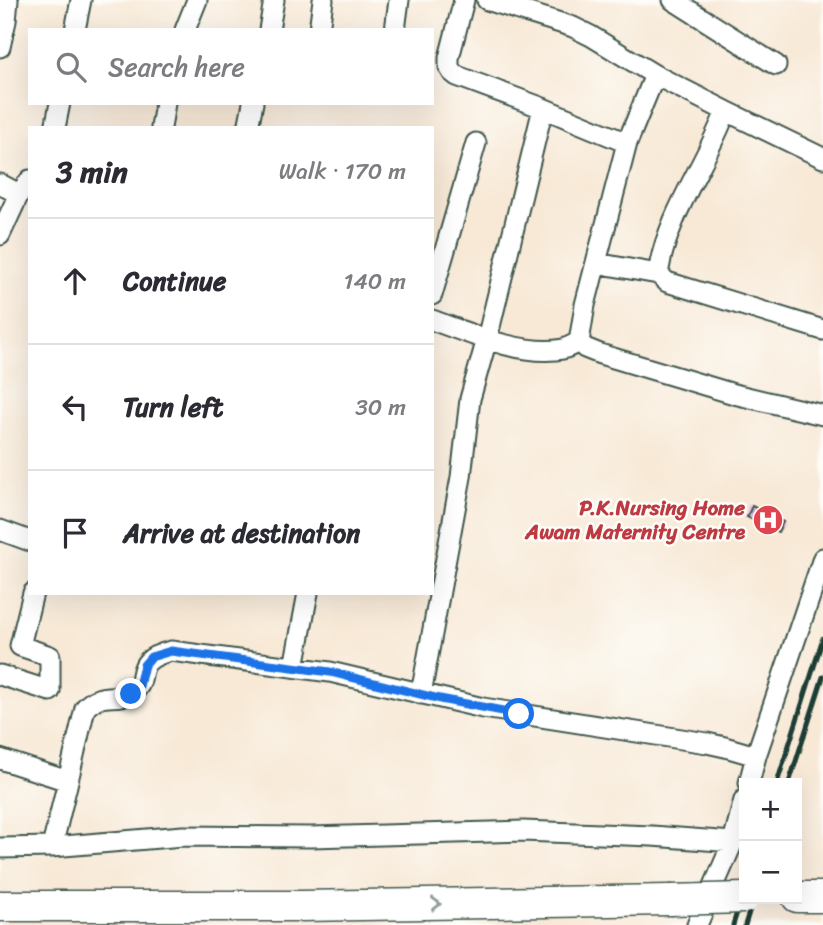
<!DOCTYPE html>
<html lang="en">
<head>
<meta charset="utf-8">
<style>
	:root { --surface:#fff; --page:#f7f7f7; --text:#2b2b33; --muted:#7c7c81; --line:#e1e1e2 }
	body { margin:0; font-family:Sriracha,sans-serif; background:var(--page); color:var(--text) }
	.controls { position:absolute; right:21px; bottom:21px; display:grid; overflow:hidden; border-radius:0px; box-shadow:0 7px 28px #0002 }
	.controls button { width:63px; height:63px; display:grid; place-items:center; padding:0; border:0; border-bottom:2px solid var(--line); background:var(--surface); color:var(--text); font:35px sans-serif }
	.stop { position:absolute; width:21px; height:21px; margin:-16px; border:5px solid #1a73e8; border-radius:50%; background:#fff }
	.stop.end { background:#1a73e8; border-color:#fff; box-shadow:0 2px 7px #0008 }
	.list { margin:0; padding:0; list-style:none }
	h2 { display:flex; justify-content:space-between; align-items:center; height:91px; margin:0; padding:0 28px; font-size:30px }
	h2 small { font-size:23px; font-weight:400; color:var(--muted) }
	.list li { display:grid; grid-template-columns:46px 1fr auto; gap:21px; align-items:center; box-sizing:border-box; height:126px; padding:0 28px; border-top:2px solid var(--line) }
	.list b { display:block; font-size:26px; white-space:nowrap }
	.list em { font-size:23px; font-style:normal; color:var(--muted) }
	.icon { flex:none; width:38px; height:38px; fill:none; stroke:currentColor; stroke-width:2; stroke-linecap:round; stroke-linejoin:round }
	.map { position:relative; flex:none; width:823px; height:925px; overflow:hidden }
	.search { position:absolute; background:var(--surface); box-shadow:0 7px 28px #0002; left:28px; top:28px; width:406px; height:77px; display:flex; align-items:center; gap:18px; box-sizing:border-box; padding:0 24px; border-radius:0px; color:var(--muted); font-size:26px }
	.panel { position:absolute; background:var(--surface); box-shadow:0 7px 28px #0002; left:28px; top:126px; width:406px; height:469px; border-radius:0px }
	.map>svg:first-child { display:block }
	.building { fill:#deace1 }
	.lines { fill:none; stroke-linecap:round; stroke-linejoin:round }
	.minor-casing { stroke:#40574c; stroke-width:23 }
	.highway-casing { stroke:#40574c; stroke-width:33 }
	.minor { stroke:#fff; stroke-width:19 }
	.highway { stroke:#fff; stroke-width:30 }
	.rail { stroke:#1f3d34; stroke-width:5 }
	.highway-bridge-casing { stroke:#40574c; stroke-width:33; stroke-linecap:butt }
	.highway-bridge { stroke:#fff; stroke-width:30 }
	.oneway { stroke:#8f9e9a }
	.route { stroke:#1a73e8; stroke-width:9 }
	.labels { text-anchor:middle; stroke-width:5; stroke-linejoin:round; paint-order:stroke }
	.health-label { font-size:21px; font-weight:bold; fill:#be3a42; stroke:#fdfcf7; text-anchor:end }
</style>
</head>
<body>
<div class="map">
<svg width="823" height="925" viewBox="0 0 823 925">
	<rect width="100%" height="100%" fill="#fdfcf7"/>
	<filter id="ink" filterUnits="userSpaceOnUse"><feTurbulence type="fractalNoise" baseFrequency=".0143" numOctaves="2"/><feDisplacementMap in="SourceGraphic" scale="14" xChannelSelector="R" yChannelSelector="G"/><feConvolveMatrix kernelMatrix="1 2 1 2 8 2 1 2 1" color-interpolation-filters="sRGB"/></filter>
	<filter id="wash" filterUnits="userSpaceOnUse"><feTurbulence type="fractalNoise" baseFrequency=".00686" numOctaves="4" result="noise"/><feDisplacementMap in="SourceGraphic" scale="28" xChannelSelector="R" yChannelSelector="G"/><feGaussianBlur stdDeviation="1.57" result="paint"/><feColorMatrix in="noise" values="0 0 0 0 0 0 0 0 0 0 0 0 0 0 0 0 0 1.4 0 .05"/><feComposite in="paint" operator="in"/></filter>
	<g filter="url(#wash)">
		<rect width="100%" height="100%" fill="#f8e9d7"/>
		<g id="blocks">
			<path class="building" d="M752 506 783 522 778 532 747 517Z"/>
		</g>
	</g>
	<g filter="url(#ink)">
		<use href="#blocks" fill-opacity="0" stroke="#40574c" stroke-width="2"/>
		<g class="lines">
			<g class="minor-casing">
				<path id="minor" d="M464 0 449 58V67L452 72 457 76 543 108 627 143
					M487 0 573 27 591 36 655 75 726 111C705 166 667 215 658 274L667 282 823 330
					M673 0 776 65
					M75 30 81 0
					M185 30 197 0
					M269 30 274 0
					M319 30 323 0
					M395 30 399 0
					M0 47 6 21 8 0
					M655 75 627 143 585 305 579 342 585 348 600 354 734 394 823 415
					M726 111 823 158
					M55 128 60 103
					M161 128 165 103
					M248 128 253 103
					M0 184 19 194 0 235
					M19 194 30 180
					M596 263 658 274
					M432 295 476 143
					M432 320C468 333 525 357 563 349 568 348 574 344 579 342
					M0 530 30 541
					M294 667 308 593
					M0 675 50 691V656L20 646 33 593
					M421 694 461 477 470 399 487 339 543 108
					M0 759 68 781 52 847
					M68 781 85 708C101 690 117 702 132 692 152 680 128 661 171 651L330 672 483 708 707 743 725 747 756 756
					M749 783 756 756 823 558
					M0 848 52 847 183 836 311 837 523 831 652 836 733 842
					M697 925 733 842 744 800"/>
			</g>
			<g class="highway-casing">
				<path id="highway" d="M797 897H823
					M0 906H300L670 900"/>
			</g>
			<use href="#minor" class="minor"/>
			<use href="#highway" class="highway"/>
			<path class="rail" d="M777 783 823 638
				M789 783 823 677
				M733 925 744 889
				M745 925 753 899"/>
			<g class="highway-bridge-casing">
				<path id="highway-bridge" d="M670 900 744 898"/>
			</g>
			<use href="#highway-bridge" class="highway-bridge"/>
		</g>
		<defs><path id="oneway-chevron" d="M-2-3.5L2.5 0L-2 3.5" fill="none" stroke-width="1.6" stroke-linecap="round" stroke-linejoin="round" transform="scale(1.75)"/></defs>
		<use class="oneway" href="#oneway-chevron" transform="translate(436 904) rotate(-1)"/>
	</g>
	<g class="lines" filter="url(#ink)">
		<path class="route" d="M131 694 139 686 144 665 151 657 171 651 330 672 440 699 519 714"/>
	</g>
	<defs>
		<g id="hospital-disc" transform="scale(1.575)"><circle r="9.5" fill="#e0444e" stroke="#fdfcf7"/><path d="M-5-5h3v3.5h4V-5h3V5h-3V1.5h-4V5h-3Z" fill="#fff"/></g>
	</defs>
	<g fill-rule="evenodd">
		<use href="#hospital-disc" x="768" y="520"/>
	</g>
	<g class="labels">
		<g class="health-label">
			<text x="745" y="515">P.K.Nursing Home<tspan x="745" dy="24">Awam Maternity Centre</tspan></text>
		</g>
	</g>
</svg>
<div class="controls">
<button>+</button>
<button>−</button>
</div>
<div class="stop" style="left:519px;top:714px"></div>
<div class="stop end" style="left:131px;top:694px"></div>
<div class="search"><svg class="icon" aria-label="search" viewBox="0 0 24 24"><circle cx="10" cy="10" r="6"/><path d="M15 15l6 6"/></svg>Search here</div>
<section class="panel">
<h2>3 min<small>Walk · 170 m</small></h2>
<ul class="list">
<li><svg class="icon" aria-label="ahead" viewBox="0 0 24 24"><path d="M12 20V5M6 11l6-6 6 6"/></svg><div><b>Continue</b></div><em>140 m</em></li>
<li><svg class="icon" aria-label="left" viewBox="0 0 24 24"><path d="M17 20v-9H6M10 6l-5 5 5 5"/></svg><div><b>Turn left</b></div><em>30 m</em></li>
<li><svg class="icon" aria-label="arrive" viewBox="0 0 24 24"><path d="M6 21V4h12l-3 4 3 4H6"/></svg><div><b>Arrive at destination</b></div></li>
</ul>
</section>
</div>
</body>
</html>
